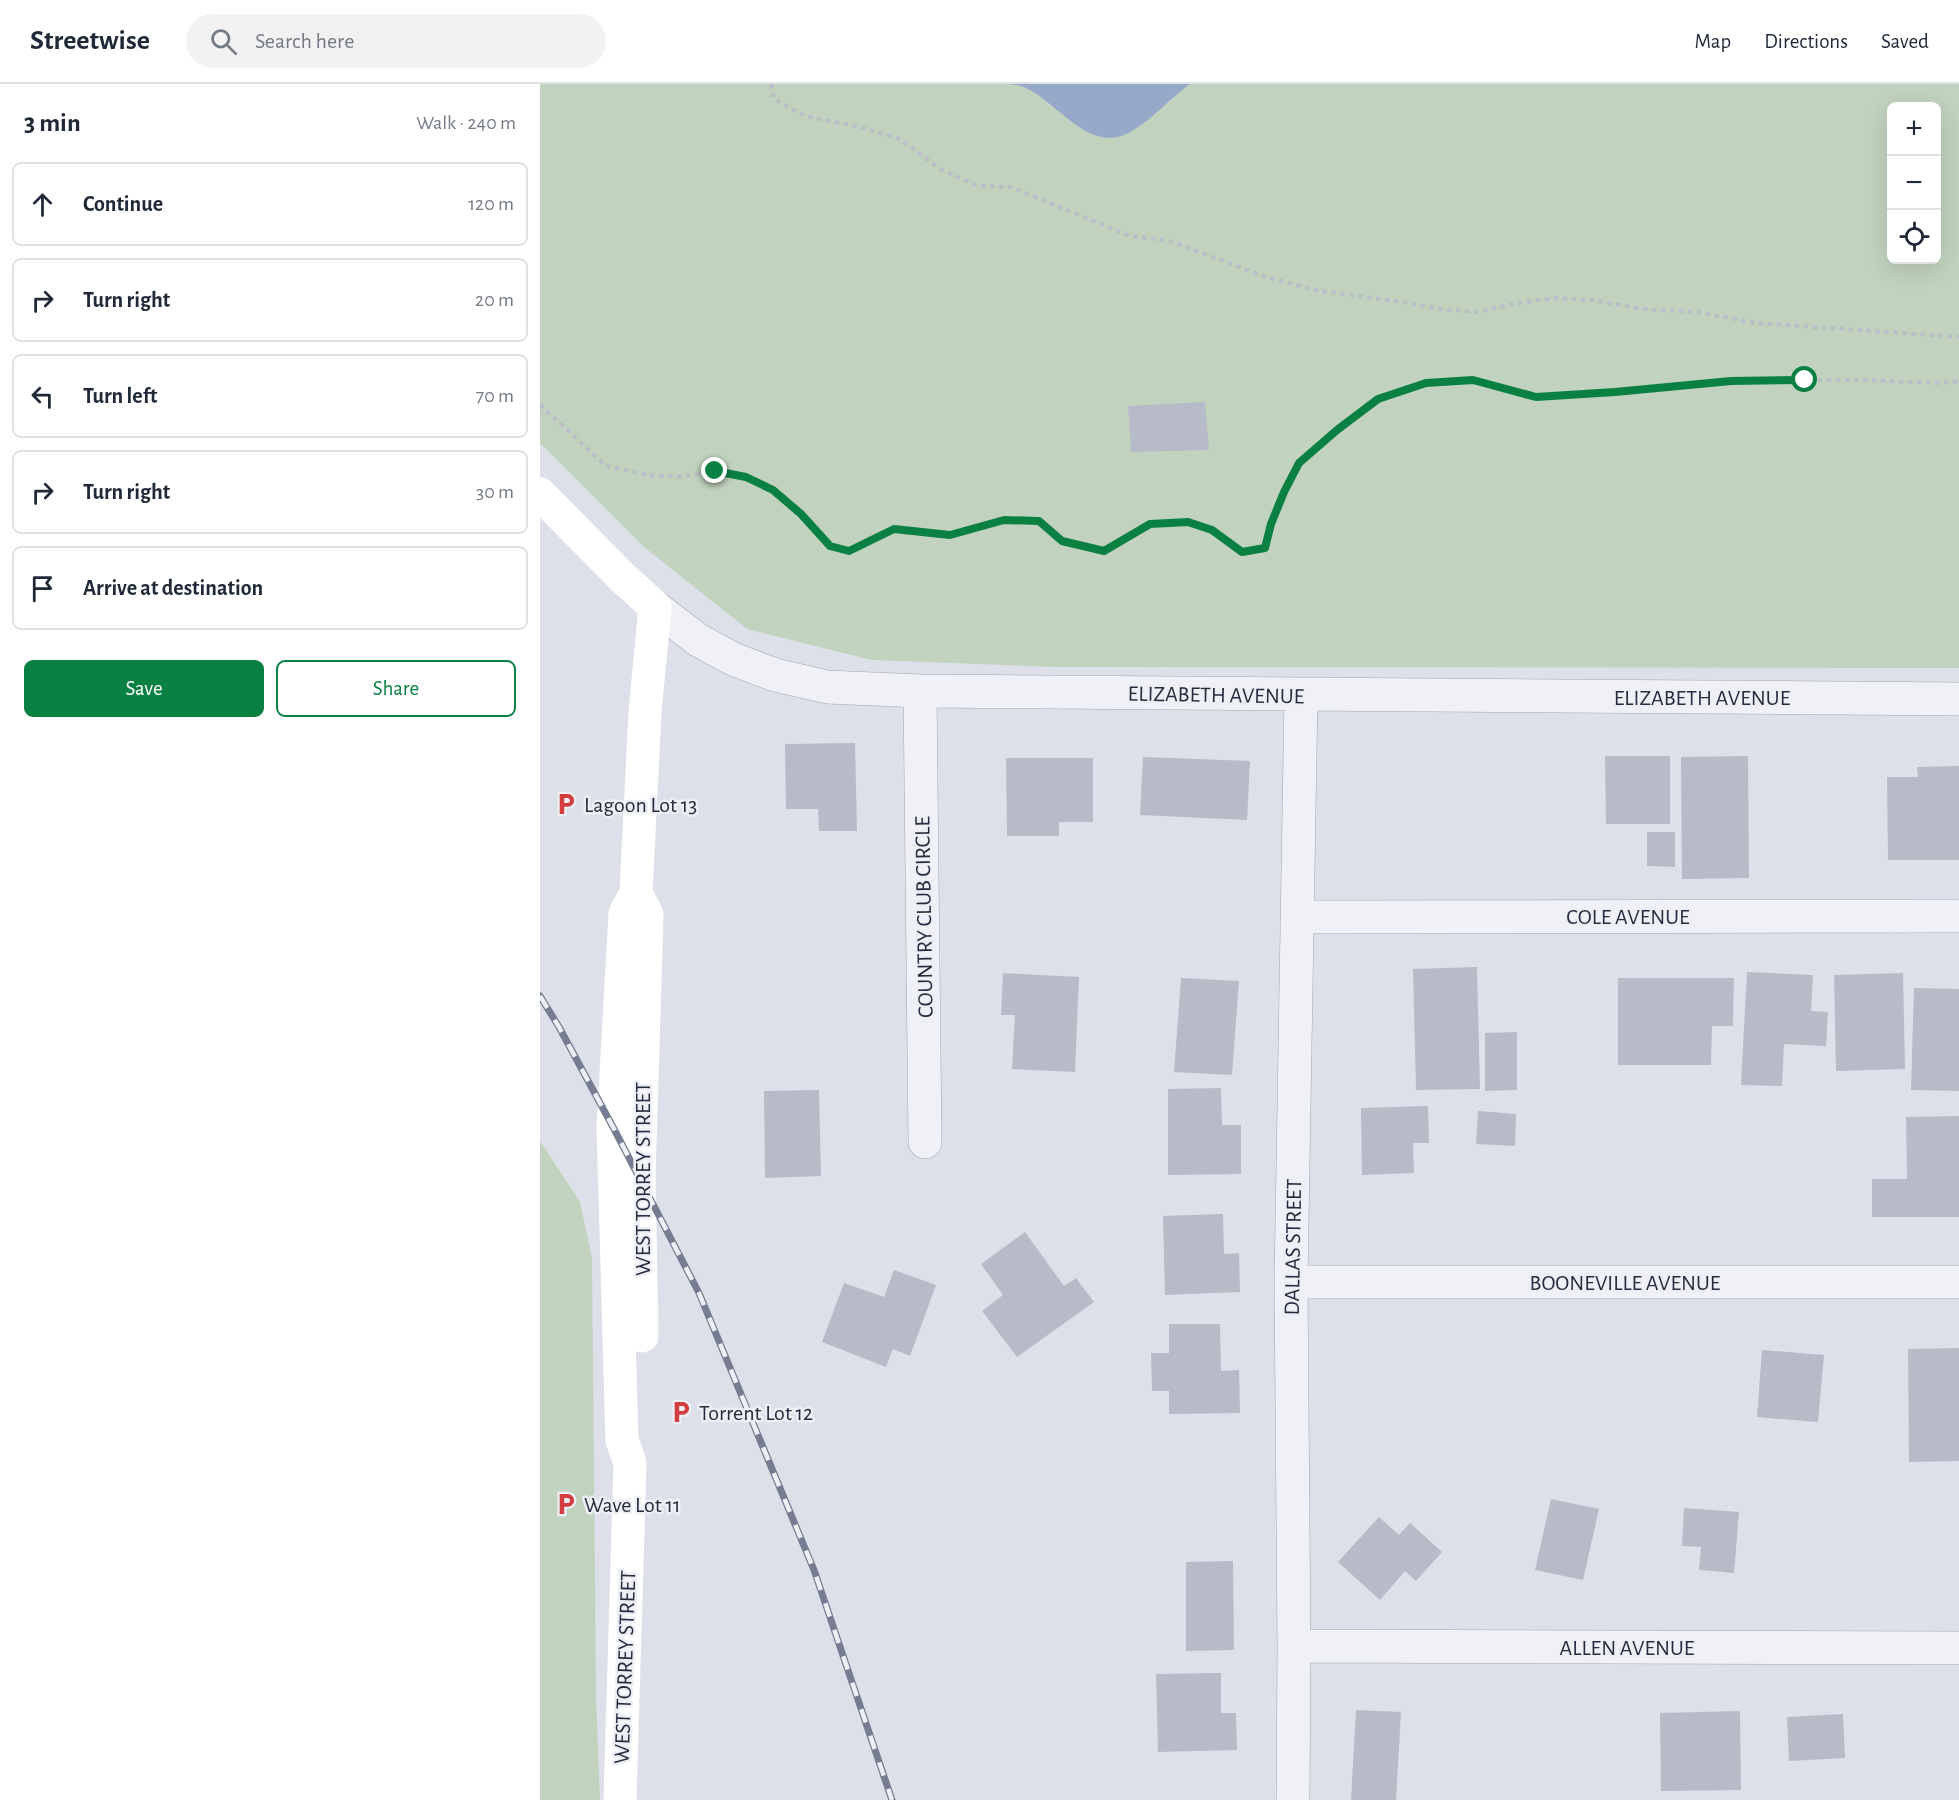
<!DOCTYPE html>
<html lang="en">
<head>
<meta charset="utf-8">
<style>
	:root { --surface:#fff; --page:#f2f2f3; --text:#1f2937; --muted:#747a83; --line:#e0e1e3; --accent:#0b8043 }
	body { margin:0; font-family:"Alegreya Sans",sans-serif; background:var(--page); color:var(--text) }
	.controls { position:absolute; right:18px; top:18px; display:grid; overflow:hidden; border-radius:9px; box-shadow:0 6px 24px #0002 }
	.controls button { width:54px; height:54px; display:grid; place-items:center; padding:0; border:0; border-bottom:2px solid var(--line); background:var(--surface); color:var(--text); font:30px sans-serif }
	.stop { position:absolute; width:18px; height:18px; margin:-14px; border:4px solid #0b8043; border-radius:50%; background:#fff }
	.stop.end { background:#0b8043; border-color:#fff; box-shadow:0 2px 6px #0008 }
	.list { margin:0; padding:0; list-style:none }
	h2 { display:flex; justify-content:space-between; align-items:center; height:78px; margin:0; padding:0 24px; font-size:26px }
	h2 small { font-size:20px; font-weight:400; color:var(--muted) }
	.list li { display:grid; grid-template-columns:39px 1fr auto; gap:18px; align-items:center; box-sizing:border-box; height:84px; margin:0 12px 12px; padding:0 12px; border:2px solid var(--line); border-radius:9px }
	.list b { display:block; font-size:22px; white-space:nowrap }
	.list em { font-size:20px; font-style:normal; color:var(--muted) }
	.actions { display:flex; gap:12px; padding:18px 24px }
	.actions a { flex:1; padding:14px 0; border:2px solid var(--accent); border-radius:9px; text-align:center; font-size:21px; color:var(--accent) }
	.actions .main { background:var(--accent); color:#fff }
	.icon { flex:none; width:33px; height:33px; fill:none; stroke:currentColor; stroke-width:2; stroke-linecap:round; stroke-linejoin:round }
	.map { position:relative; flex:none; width:1419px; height:1716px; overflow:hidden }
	header { display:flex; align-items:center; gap:36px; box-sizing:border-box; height:84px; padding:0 30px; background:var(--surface); border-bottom:2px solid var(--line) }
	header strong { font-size:28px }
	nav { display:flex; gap:33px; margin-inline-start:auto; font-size:21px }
	.search { width:420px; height:54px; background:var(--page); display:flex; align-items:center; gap:15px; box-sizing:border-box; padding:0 21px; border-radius:33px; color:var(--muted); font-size:22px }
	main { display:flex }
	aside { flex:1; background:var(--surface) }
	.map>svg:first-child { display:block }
	.green { fill:#c1d2be; fill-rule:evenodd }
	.water { fill:#97a9c9 }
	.building { fill:#b7bbc8 }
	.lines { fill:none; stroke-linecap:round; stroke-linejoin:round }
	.street-casing { stroke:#a2a6b2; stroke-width:34 }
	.path { stroke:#bbbec6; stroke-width:4; stroke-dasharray:4.5 4.5; stroke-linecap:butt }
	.street { stroke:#f0f1f6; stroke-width:33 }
	.secondary { stroke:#fff; stroke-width:33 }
	.rail-casing { stroke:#767d92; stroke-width:7 }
	.rail { stroke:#edeff5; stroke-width:4.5; stroke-dasharray:14; stroke-linecap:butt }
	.route { stroke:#0b8043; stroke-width:8 }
	.labels { text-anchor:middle; stroke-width:5; stroke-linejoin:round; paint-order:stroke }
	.street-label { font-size:22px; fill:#262c3f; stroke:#edeff5 }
	.poi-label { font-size:22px; fill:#262c3f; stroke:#edeff5; text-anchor:start }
</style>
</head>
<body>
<header>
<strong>Streetwise</strong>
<div class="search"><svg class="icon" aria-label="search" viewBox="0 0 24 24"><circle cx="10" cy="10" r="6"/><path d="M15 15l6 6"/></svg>Search here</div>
<nav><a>Map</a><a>Directions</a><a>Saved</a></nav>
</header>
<main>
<aside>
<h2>3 min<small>Walk · 240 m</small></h2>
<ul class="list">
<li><svg class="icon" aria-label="ahead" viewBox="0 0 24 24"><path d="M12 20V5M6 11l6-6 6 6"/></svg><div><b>Continue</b></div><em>120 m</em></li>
<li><svg class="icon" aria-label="right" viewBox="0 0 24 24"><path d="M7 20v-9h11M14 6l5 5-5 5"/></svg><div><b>Turn right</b></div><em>20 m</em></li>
<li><svg class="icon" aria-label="left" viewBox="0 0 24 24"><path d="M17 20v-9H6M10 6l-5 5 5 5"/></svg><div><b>Turn left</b></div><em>70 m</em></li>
<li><svg class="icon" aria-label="right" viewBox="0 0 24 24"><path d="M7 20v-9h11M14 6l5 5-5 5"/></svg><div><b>Turn right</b></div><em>30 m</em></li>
<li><svg class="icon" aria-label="arrive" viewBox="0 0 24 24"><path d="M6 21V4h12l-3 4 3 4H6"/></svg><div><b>Arrive at destination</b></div></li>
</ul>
<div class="actions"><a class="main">Save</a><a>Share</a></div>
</aside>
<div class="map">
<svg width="1419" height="1716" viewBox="0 0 1419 1716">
	<rect width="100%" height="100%" fill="#dde0e8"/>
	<path class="green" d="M0 0H1419V584L515 583 332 576 207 545 104 463 0 359ZM1352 22H1396V176H1352Z
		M0 1057 40 1118 52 1174 56 1614 60 1716H0Z"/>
	<path class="water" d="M470 0H650C630 14 614 34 592 47 552 72 521 22 488 5 483 2 476 1 470 0Z"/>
	<path class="building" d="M665 318 669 366 591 368 588 322Z
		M315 659 317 747H279L278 725H246L245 660Z
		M1065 672H1130V740H1066Z
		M1208 672 1209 794 1142 795 1141 673Z
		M603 673 710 677 707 736 600 731Z
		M466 674H553V738H519V752H467Z
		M1419 682V776H1348L1347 693H1378L1377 683Z
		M1107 748H1135V783L1107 782Z
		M937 883 940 1005 876 1006 873 885Z
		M1207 888 1273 891 1271 927 1288 928 1286 962 1244 960 1242 1002 1201 1001Z
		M463 889 539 893 535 988 472 985 475 931H461Z
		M1363 889 1365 985 1296 987 1294 891Z
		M641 894 699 897 692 991 634 988Z
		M1078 894H1194L1193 942H1172L1171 981H1078Z
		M1374 904 1419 905V1007L1371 1006Z
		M977 948V1006L945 1007V949Z
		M681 1004 682 1041H701V1090L628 1091V1005Z
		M279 1006 281 1092 225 1094 224 1007Z
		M888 1022 889 1059H873L874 1089 822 1091 821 1024Z
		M938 1027 976 1030 975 1062 936 1060Z
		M1419 1032V1133H1332V1095H1367L1366 1033Z
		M683 1130 684 1170 699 1169 700 1208 625 1211 623 1132Z
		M485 1148 524 1202 536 1194 554 1218 477 1273 442 1227 463 1211 441 1180Z
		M354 1186 396 1201 370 1272 353 1265 346 1283 282 1258 304 1199 344 1213Z
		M629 1240H680L681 1287 699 1286 700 1329 629 1330V1307H612L611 1269H629Z
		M1419 1264V1377L1369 1378 1368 1265Z
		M1222 1266 1284 1271 1278 1338 1217 1333Z
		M1011 1415 1059 1425 1043 1496 995 1486Z
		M1144 1424 1199 1428 1194 1489 1159 1486 1161 1463 1142 1462Z
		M839 1433 859 1451 870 1439 902 1468 876 1497 865 1487 840 1516 798 1478Z
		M693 1477 694 1566 646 1567V1478Z
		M681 1589V1629H696L697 1666 618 1668 616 1590Z
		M816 1626 861 1628 856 1716H811Z
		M1200 1627 1201 1706 1121 1707 1120 1629Z
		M1303 1630 1305 1674 1249 1677 1247 1633Z"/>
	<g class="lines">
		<g class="street-casing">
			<path id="street" d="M115 523 158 556 193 575 235 591 287 603 380 607 1419 615
				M380 607 385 1058
				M758 833 1419 832
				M751 1198H1419
				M754 1562 1419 1564
				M753 1716 754 1562 751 1198 761 611"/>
		</g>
		<path class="path" d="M231 0 234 15 265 32 324 44 360 55 400 85 438 102 471 103 590 152 630 157 723 192 775 206 862 218 899 225 939 228 978 219 1015 214 1052 216 1103 225 1158 228 1216 239 1419 253
			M0 321 66 382 108 391 141 393 175 387 205 393 233 406 261 430 290 462 309 467 354 445 410 451 464 436 499 437 522 457 563 467 610 440 648 438 672 446 702 468 725 464 731 440 744 408 759 379 797 346 838 315 887 299 933 296 996 313 1075 308 1191 297 1317 296 1402 299 1419 297"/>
		<use href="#street" class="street"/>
		<path class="secondary" d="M0 410 83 494 115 523 105 628 96 809 85 829 73 1043 82 1356 90 1379 80 1716
			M96 809 107 831 99 1093 102 1252"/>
		<g class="rail-casing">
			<path id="rail" d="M0 912 19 943 73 1043 159 1209 274 1486 352 1716"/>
		</g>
		<use href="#rail" class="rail"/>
	</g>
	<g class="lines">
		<path class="route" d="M175 387 206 393 233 406 261 430 290 462 309 467 354 445 410 451 464 436 499 437 522 457 564 467 610 440 648 438 672 446 702 468 725 464 731 440 744 408 759 379 797 346 838 315 886 299 933 296 996 313 1075 308 1191 297 1265 296"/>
	</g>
	<defs>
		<g id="parking-bare" transform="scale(1.8)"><path d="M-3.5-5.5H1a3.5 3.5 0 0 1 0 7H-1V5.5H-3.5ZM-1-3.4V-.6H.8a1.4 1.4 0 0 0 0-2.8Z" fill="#d23d40" stroke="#edeff5" stroke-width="2.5" paint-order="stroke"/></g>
	</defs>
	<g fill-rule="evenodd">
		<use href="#parking-bare" x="26" y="720"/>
		<use href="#parking-bare" x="141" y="1328"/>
		<use href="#parking-bare" x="26" y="1420"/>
	</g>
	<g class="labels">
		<g class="street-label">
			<text transform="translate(676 610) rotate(1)" y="8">ELIZABETH AVENUE</text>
			<text x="1162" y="621">ELIZABETH AVENUE</text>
			<text x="1088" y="840">COLE AVENUE</text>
			<text transform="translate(383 833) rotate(-91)" y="8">COUNTRY CLUB CIRCLE</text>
			<text transform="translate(102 1095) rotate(-90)" y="8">WEST TORREY STREET</text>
			<text transform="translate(752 1163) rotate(-89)" y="8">DALLAS STREET</text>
			<text x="1085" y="1206">BOONEVILLE AVENUE</text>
			<text x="1087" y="1571">ALLEN AVENUE</text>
			<text transform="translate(84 1583) rotate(-88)" y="8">WEST TORREY STREET</text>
		</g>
		<g class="poi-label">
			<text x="44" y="728">Lagoon Lot 13</text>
			<text x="159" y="1336">Torrent Lot 12</text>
			<text x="44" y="1428">Wave Lot 11</text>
		</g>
	</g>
</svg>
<div class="controls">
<button>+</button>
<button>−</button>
<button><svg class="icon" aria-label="locate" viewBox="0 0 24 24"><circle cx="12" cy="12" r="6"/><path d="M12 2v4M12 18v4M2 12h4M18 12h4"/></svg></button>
</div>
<div class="stop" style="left:1265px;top:296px"></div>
<div class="stop end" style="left:175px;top:387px"></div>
</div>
</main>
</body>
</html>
